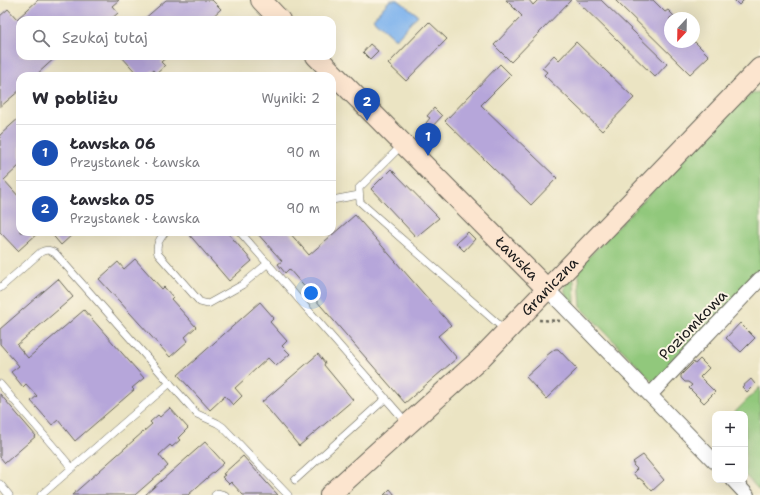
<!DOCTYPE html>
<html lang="pl">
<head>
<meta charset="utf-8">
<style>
	:root { --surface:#fff; --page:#f2f2f3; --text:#2b2b33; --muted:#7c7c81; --line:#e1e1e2; --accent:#b5179e }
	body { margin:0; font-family:"Shantell Sans",sans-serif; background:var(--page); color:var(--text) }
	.controls { position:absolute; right:12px; bottom:12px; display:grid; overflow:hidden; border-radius:8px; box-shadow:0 4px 16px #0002 }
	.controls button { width:36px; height:36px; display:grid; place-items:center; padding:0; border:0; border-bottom:1px solid var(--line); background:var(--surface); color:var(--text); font:20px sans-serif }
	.compass { position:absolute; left:664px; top:12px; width:36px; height:36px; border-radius:50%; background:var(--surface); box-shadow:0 4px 16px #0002; rotate:202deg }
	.you { position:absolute; left:311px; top:293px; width:14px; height:14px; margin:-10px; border:3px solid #fff; border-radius:50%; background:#1a73e8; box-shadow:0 0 0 6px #1a73e833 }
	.badge { display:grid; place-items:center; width:26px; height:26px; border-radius:50%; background:var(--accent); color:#fff; font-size:13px; font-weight:700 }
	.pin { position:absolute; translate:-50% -33px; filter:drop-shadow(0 1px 2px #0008) }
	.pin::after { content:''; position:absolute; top:21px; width:14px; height:12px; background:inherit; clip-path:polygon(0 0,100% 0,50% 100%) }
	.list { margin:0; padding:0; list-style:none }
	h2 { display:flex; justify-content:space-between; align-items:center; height:52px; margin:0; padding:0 16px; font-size:17px }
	h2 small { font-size:13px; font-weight:400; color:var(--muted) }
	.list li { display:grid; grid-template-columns:26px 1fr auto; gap:12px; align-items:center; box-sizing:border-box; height:56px; padding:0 16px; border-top:1px solid var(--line) }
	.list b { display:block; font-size:15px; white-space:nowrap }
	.list p { margin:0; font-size:13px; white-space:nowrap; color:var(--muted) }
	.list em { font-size:13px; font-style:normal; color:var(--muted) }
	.icon { flex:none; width:22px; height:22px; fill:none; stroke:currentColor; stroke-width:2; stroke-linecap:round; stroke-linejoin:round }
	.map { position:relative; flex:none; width:760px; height:495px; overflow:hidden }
	.search { position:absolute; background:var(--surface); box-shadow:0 4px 16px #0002; left:16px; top:16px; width:320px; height:44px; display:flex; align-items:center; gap:10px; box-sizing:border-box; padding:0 14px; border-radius:12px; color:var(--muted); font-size:15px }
	.panel { position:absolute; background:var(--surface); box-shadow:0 4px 16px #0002; left:16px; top:72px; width:320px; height:164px; border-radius:12px }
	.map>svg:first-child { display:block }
	.green { fill:#91c87c; stroke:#56724c }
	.water { fill:#80b4ed; stroke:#4e6884 }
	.building { fill:#b6a6da }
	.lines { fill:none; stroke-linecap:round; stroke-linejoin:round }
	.lane-casing { stroke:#646256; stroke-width:8 }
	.street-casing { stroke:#646256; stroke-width:16 }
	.secondary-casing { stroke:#646256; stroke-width:22 }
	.path { stroke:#646256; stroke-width:2.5; stroke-dasharray:3 3; stroke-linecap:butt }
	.lane { stroke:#fff; stroke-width:7 }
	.street { stroke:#fff; stroke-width:14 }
	.secondary { stroke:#fce5cf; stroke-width:20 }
	.labels { text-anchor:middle; stroke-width:4; stroke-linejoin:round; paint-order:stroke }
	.street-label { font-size:15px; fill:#1c1c1c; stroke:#fcf5e5 }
</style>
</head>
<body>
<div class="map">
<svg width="760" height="495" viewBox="0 0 760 495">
	<rect width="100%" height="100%" fill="#fcf5e5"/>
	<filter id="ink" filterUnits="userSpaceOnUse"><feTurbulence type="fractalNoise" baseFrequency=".025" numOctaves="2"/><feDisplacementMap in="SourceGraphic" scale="8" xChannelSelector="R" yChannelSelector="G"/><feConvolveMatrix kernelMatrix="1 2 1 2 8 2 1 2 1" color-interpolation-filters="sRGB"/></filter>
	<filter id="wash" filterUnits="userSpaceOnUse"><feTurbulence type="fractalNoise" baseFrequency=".012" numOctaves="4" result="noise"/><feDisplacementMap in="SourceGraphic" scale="16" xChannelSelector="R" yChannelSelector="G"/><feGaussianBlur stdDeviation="0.9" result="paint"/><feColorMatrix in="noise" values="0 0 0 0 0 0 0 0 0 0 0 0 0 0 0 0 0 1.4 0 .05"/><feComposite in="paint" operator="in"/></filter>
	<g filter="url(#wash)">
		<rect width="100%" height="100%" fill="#ebe4c3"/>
		<path class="green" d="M760 92V276L654 383 581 307 579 275 575 271 739 102 754 93Z
			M571 276 574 281 575 303 573 305C564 294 561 289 571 276Z
			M760 387V491L745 475V414H733Z"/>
		<path class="water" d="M390 0H398L418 15 397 38H394L373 19Z"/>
		<g id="blocks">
			<path class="building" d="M38 0H119L112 6 118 13 110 20H20V56H57L35 76H20V90L0 107V16L8 9 17 19Z
				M166 0H212L221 9 209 20H143Z
				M506 0H529L533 5 538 0H571L511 62 494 45 522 16Z
				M576 0H601L667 64 655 77Z
				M615 0H653L665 12 668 10 674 16 670 18V42H695L709 56 690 74Z
				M734 0H744L739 5Z
				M429 22 447 39 406 81 388 64Z
				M576 42 634 98 602 131 544 75 547 72 542 68 554 55 559 60Z
				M370 44 378 51 370 59 363 52Z
				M121 56H168L161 62 165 66 156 74 153 70 146 76H139Z
				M500 64 511 75 481 105 557 178 531 205 445 121Z
				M434 108 442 116 431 128 426 123 430 118 427 116Z
				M20 117V165L4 180 20 198V232H39L18 251 0 232V135Z
				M391 169 439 218 416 237 371 189Z
				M355 215 451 325 438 336 457 358 405 403 289 269 285 273 278 264 282 261 256 232H289L309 255Z
				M50 232H71L73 234 61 245Z
				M187 232H227L252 261 229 281Z
				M468 232 475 239 464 251 456 243Z
				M135 259 162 289 164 287 173 297 171 299 196 327 185 337 188 341 170 357 99 279 118 262 124 269Z
				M58 279 73 297 17 345 28 358 84 310 144 378 132 388 134 390 75 441 58 420 52 425 31 401 37 396 26 384 23 387 11 372 19 366 0 344V329Z
				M260 302 274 318 270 322 287 341 282 346 290 354 276 366 268 358 235 388 242 396 233 405 225 396 210 410 178 375Z
				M740 323 755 338 741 352 726 338Z
				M555 349H558L577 369 546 399 526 377 547 358 546 356Z
				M318 354 325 363 324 365 353 400 299 446 262 402Z
				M700 359 709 368 700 377 715 392 704 403 689 388 692 385 688 382H685L681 378V375L694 362 695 364Z
				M751 379 755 384 747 392 742 387Z
				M0 394 36 436 5 463 0 457Z
				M170 408 188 428 178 438 180 440 172 447 170 445 159 455 168 466 135 495H72L152 424 150 422 158 415 160 417Z
				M205 442 224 463 188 495H145Z
				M643 455 664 480 652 491 644 482 639 478 638 479 633 473 637 469 633 465 634 463 633 462Z
				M243 456 266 482 278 495H243L231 482 229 484 222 477 225 475 223 474Z
				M390 489 395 495H384Z"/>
		</g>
	</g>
	<g filter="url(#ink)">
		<use href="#blocks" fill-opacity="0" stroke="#646256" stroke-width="1"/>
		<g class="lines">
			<g class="lane-casing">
				<path id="lane" d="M403 144 359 188 360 202 505 330
					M332 200 359 195
					M165 232C160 239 155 245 158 254L200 302 208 304 242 285 268 263
					M240 232 407 423
					M0 288 41 252C47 249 50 250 55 253L197 414 217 423 223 427 288 495
					M0 384 72 468
					M295 480 386 398
					M0 484 9 495
					M41 495 170 383
					M215 495 218 493 225 495"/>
			</g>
			<g class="street-casing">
				<path id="street" d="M548 290 715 462
					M650 395 760 279
					M733 480 747 495"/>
			</g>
			<g class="secondary-casing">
				<g id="secondary">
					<path d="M261 0 280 20"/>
					<path id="s1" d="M316 56 548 290"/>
					<path id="s2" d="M330 495 479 360 760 68"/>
				</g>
			</g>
			<path class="path" d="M539 320 560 321"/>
			<use href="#lane" class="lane"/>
			<use href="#street" class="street"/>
			<use href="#secondary" class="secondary"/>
		</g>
	</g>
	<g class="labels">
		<g class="street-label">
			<text dy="5" stroke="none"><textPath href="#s1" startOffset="285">Ławska</textPath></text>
			<text dy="5" stroke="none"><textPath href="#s2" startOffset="303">Graniczna</textPath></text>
			<text transform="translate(693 325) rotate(-46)" y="5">Poziomkowa</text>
		</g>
	</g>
</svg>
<div class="controls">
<button>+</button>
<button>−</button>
</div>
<svg class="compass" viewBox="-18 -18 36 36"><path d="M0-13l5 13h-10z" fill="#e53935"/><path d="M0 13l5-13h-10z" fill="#7c7c81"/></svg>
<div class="you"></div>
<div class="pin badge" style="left:428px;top:156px;background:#1a4fb4">1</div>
<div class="pin badge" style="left:367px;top:121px;background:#1a4fb4">2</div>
<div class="search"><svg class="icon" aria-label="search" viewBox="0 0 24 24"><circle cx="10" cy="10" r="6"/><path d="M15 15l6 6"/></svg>Szukaj tutaj</div>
<section class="panel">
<h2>W pobliżu<small>Wyniki: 2</small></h2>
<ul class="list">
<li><span class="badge" style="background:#1a4fb4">1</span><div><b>Ławska 06</b><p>Przystanek · Ławska</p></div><em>90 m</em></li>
<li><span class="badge" style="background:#1a4fb4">2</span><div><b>Ławska 05</b><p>Przystanek · Ławska</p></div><em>90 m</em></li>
</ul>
</section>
</div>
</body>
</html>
